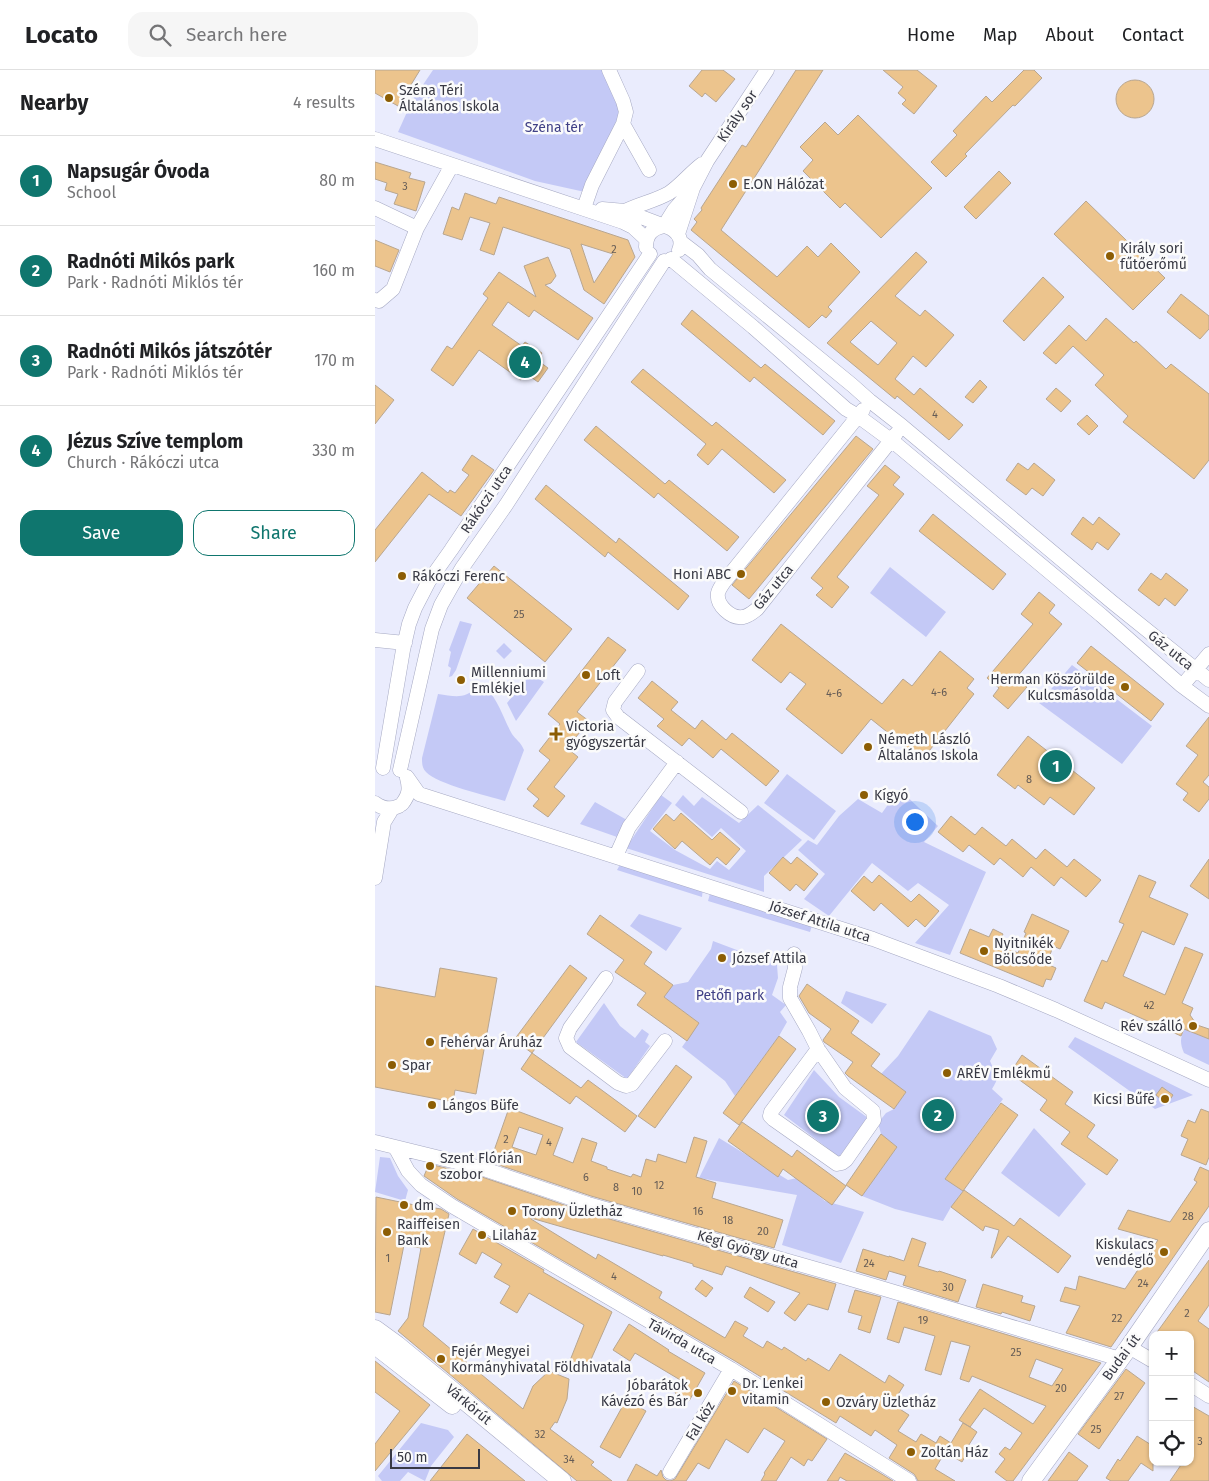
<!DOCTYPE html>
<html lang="en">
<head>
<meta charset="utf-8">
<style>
	:root { --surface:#fff; --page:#f6f6f6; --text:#202124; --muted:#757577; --line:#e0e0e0; --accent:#0f766e }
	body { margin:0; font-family:"Fira Sans",sans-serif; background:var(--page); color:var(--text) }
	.controls { position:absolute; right:15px; bottom:15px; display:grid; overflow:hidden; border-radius:10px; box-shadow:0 1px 4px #0004 }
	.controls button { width:45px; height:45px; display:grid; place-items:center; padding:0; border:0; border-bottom:1px solid var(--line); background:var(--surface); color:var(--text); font:25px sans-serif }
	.scale { position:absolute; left:15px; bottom:12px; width:90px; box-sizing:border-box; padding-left:5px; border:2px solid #383944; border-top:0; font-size:14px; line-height:18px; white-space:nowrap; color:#383944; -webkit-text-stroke:4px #fbfbfb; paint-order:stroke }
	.you { position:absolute; left:539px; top:751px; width:18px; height:18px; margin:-12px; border:4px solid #fff; border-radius:50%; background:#1a73e8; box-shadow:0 0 0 8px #1a73e833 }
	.badge { display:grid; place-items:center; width:32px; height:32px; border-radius:50%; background:var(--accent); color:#fff; font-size:16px; font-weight:700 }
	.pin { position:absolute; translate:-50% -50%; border:2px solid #fff; box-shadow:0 1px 5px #0006 }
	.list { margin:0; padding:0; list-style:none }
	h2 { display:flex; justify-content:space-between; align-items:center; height:65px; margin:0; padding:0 20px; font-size:21px }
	h2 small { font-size:16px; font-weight:400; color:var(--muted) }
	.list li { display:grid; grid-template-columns:32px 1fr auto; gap:15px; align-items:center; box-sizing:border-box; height:90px; padding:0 20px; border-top:1px solid var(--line) }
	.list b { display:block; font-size:19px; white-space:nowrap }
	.list p { margin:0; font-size:16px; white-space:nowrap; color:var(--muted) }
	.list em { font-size:16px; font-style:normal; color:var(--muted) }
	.actions { display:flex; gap:10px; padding:15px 20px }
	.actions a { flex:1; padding:11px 0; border:1px solid var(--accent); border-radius:15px; text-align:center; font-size:18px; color:var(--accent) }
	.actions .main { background:var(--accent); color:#fff }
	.icon { flex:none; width:28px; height:28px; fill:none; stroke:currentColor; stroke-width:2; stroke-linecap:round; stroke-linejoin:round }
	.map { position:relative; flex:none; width:834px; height:1411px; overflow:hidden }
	header { display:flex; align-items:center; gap:30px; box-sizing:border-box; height:70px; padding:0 25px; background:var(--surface); border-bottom:1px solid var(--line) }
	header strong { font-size:24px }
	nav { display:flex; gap:28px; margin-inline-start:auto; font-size:18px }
	.search { width:350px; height:45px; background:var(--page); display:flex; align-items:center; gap:12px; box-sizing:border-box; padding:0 18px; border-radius:15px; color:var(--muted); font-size:19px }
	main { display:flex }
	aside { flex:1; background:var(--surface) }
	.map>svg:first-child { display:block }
	.green { fill:#c4c9f6 }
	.building { fill:#ecc48d; stroke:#b8a690; fill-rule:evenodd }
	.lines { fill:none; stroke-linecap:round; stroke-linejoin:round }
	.minor-casing { stroke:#a6a9c3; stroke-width:15 }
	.tertiary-casing { stroke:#a6a9c3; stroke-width:19 }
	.minor { stroke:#fff; stroke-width:14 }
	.tertiary { stroke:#fff; stroke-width:18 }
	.poi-dot { fill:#8c5d04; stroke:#fbfbfb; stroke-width:2 }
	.labels { text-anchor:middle; stroke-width:5; stroke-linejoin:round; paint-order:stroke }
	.number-label { font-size:11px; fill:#655c56 }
	.poi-label { font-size:14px; fill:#383944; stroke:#fbfbfb; text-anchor:start }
	.street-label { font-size:14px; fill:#383944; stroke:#fbfbfb }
	.park-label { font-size:14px; fill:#404086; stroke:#fbfbfb }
</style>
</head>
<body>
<header>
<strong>Locato</strong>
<div class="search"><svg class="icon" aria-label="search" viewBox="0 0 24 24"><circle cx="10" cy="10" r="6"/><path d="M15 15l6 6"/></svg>Search here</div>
<nav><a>Home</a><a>Map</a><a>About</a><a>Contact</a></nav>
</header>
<main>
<aside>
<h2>Nearby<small>4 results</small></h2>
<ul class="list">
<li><span class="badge">1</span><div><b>Napsugár Óvoda</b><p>School</p></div><em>80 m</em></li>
<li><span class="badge">2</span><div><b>Radnóti Mikós park</b><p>Park · Radnóti Miklós tér</p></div><em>160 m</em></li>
<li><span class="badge">3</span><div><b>Radnóti Mikós játszótér</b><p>Park · Radnóti Miklós tér</p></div><em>170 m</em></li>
<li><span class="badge">4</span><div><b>Jézus Szíve templom</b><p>Church · Rákóczi utca</p></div><em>330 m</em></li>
</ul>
<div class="actions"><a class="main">Save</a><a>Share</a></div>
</aside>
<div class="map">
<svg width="834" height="1411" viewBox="0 0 834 1411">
	<rect width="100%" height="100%" fill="#eaecfd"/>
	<path class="green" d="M58 0H230L246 37 245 49 210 122 160 111 23 62 37 31Z
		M515 497 571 542 551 567 495 523Z
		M85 551 97 554 81 600 77 606 74 607 76 598 73 596 76 582 74 580Z
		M129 573 137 581 129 589 121 581Z
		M697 595 777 656 747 694 664 633Z
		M156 604 169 612 141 651 132 633Z
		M102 617 111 618C124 631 128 648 137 664 141 670 145 671 149 680L130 731C113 726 62 714 51 702 47 698 47 693 47 688L63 624C79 626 89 630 102 617Z
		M412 704 461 741 439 770 389 733Z
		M524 719 563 756 549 772 611 802 575 885 540 873 574 835 543 813 533 821 497 793 454 846 429 829 450 804 423 780 433 770 442 775 464 746 483 729 507 743Z
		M286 725 297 733 275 761 300 780 335 799 342 791 354 800 371 781 346 758 337 767 300 735 308 725 319 736 327 727 364 753 383 735 427 770 389 806V822L251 778Z
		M220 732 252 750 242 767 205 754Z
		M247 791 328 817 327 827 242 800Z
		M336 820 438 852 435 862 333 831Z
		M264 844 307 858 291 881 255 856Z
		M338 871 402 895 403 908 397 925 411 935 405 942 412 952 404 966 360 1026 350 1011 307 977 324 953 289 927 298 915 313 912 336 879Z
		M471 921 512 934 497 954 466 933Z
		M229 933 245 956 260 968 267 959 274 964 270 972 275 976 252 1009 201 972Z
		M554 940 616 966 622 979 615 991C621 1005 626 1005 617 1019L628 1029 570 1109 588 1121 576 1137 568 1151 520 1139 487 1126 522 1077 506 1064 503 1053 511 1043 519 1039 531 1022 506 1004 523 986Z
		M809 959 834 969V995L809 983C805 974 805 968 809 959Z
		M700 967 818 1025 780 1039 693 977Z
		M439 1000 464 1027 493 1048 464 1087 409 1045Z
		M659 1058 711 1114 684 1147 626 1103Z
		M344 1068 413 1110 422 1108 450 1131 489 1142 466 1193 407 1175 422 1125 324 1108Z
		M5 1087 15 1088 23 1106 33 1120 30 1131 0 1122Z
		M46 1353 73 1360 79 1367 56 1396 50 1411 33 1402 25 1411H7L3 1406Z"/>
	<path class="building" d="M0 0H45L23 36 0 23Z
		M327 0H348L360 9 341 32 330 23 327 27 314 16Z
		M421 0H448L346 160 402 207 432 176 443 187 456 173 485 202 453 237 457 241 451 248 447 245 434 258 316 160 322 152 319 149 327 140 326 138 367 75 371 77Z
		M508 0H542L562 16 539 44 527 34 531 30 523 23 528 17Z
		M649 0H659L667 8 640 36 638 35 590 84 592 86 571 107 556 92 582 65 578 61 611 26 617 32Z
		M741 29a19 19 0 1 1 38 0a19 19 0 1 1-38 0Z
		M483 45 557 118 506 168 470 133 465 138 428 101 438 90 425 77 450 52 463 65Z
		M0 92 36 103 34 108 50 112 41 141 19 134 23 124 10 120 12 113 0 109Z
		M624 101 636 113 601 149 589 137Z
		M90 123 121 134 124 127 253 170 260 187 229 234 209 220 195 179 128 157 119 185 105 180 115 153 95 147 87 170 68 164 77 137 84 140ZM206 174 238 184 219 213Z
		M711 131 790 208 758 240 679 164Z
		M0 170 24 180 15 202 0 196Z
		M541 182 552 192 520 226 545 246 550 240 579 265 551 297 538 286 520 309 539 325 545 318 588 355 574 370 522 326 520 329 452 273ZM496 251 522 273 503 295 475 272Z
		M173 187 181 206 176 213 170 215 218 248 203 270 159 240 154 247 133 232 117 255 147 276 150 272 167 283 162 290 173 298 163 312 150 303 146 310 104 280 78 316 56 300 72 276 77 279 113 228 108 224 124 202 161 227 149 196Z
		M668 207 689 227 649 271 628 251Z
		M806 224 834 246V259L825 269 792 242Z
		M317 240 386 298 390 294 460 351 448 365 379 307 375 312 306 254Z
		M731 248 759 273 761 271 791 299 796 294 834 324V390L819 409 748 352 753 346 720 315 729 305 698 276 681 294 668 283 694 255 711 271Z
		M268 299 337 356 341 352 411 410 399 423 347 379 333 395 322 385 331 374 256 312Z
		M605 310 612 317 598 333 590 327Z
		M0 315 19 330 0 354Z
		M681 318 696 331 686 342 671 329Z
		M712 345 723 356 714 365 702 354Z
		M221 356 290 414 294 410 364 467 352 481 283 423 279 428 209 370Z
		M481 366 498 379 374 529 357 515Z
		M97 385 119 400 86 446 54 424 0 492V460L47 402 73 423 75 420 80 423 94 405 87 400Z
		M643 393 653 400 659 393 680 410 668 426 657 418 651 425 631 410Z
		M510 395 525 407 518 415 529 424 462 507 474 517 457 538 441 525 448 518 436 508 504 425 492 416Z
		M171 415 241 473 244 468 314 526 303 540 233 482 230 487 160 429Z
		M558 444 631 504 618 520 544 461Z
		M708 447 718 455 724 447 745 464 733 480 722 472 717 480 696 464Z
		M119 496 197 559 170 592 92 528Z
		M776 503 786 510 791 503 813 520 800 536 790 528 784 536 763 520Z
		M664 522 680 535 674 543 687 554 641 608 652 617 633 639 618 626 624 618 612 608 658 554 646 544Z
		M406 554 507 634 528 609 537 616 565 581 599 609 592 618 599 624 547 690 496 649 467 684 411 639 431 614 415 602 406 613 377 590Z
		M233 567 251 580 202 642 214 651 192 678 203 687 179 717 190 726 173 747 158 736 164 729 152 719 175 690 164 681 185 654 173 644Z
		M716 576 789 634 776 651 702 593Z
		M277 611 303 632 296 640 320 659 327 650 351 670 357 663 404 701 391 716 346 679 338 688 314 668 307 676 282 656 289 649 263 628Z
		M834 647V705L828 712 834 717V729L824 742 808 730 813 723 801 714 823 685 811 676Z
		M653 666 720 718 699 745 675 727 669 735 643 715 640 719 622 705Z
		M306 743 337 770 345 762 365 779 351 795 342 787 335 795 307 771 300 779 278 759 291 744 299 751Z
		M576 746 600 765 607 757 631 776 637 769 661 789 670 779 692 797 699 789 726 810 711 827 686 807 679 816 656 797 648 807 625 788 619 795 594 775 588 782 563 762Z
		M408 787 416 794 422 787 443 804 429 821 421 814 415 821 394 803Z
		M834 789V829L815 816Z
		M504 805 536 832 544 824 564 841 550 857 541 849 533 857 506 833 499 841 476 821 489 806 497 813Z
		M764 805 781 812 774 827 813 844 799 875 767 861 748 906 790 925 810 877 828 884 807 933 818 938 815 945 822 955 834 959V969L809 959 806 966 730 932 727 939 709 931 727 890 732 892 749 854 744 852Z
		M657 844 694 861 685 879 678 876 672 894 681 898 676 910 671 909 668 917 585 883 595 859 614 867 618 859 628 864 623 874 643 883 651 863 649 862Z
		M225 845 277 882 269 894 298 915 289 927 324 953 312 971 262 935 271 923 240 902 249 890 212 864Z
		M195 895 212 908 157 983 139 970Z
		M65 898 122 908 101 1024 80 1020 78 1032 0 1017V916L60 927Z
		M432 914 484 951 476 963 505 984 496 996 531 1022 519 1039 473 1006 470 1003 478 992 449 972 448 970 456 959 434 943 424 926Z
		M404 966 421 979 364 1055 348 1043Z
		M157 983 206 1018 213 1010 262 1046 250 1062 201 1026 195 1034 146 999Z
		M647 985 698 1022 690 1034 720 1055 712 1067 743 1090 732 1105 686 1074 695 1062 665 1040 672 1030 635 1003Z
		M301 995 317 1007 280 1058 263 1046Z
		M787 1017 798 1025 792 1034 781 1025Z
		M626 1033 643 1045 588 1121 570 1109Z
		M134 1038 188 1058 178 1085 198 1093 207 1068 222 1073 216 1091 232 1097V1099L256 1107 258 1104 266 1107 271 1089 281 1092 283 1084 311 1093 319 1067 332 1071 321 1107 341 1113 337 1128 408 1150 399 1178 216 1126 115 1092ZM144 1057 168 1065 161 1085 137 1077Z
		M826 1039 834 1042V1087L831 1095 806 1085 813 1069 806 1066 813 1050 820 1053Z
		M367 1052 417 1087 422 1080 471 1116 457 1135 408 1099 403 1107 353 1071Z
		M506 1064 522 1077 487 1126 471 1115Z
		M54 1094 104 1106 210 1142 461 1214 453 1240 433 1234 420 1251 409 1243 425 1223 351 1196 347 1205 318 1196V1194L288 1185V1186L156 1148V1149L221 1189 223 1184 287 1222 284 1228 350 1268 360 1251 373 1258 368 1266 388 1278 392 1271 407 1280 409 1277 431 1291 433 1288 454 1301 465 1284 510 1313 514 1305 529 1315 517 1334 534 1345 523 1361 541 1372 546 1364 561 1373 565 1366 576 1373 588 1353 595 1357 584 1350 605 1319 658 1354 671 1336 597 1306 594 1312 585 1309 595 1276 576 1271 566 1305 550 1300 560 1266 529 1257 524 1273 512 1269 523 1232 726 1293 638 1411H632L620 1402 630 1389 624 1384 630 1377 635 1380 647 1363 609 1338 595 1357 602 1362 590 1381 592 1383 587 1392 570 1382 560 1399 580 1411H543L541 1407 539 1404 514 1388 522 1375 500 1360 496 1366 465 1346 461 1353 360 1291 82 1129 49 1106ZM661 1289 688 1299 677 1316 654 1307Z
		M825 1097 834 1101V1136L736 1277 691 1263 705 1236 685 1231 690 1217 701 1220 704 1206 750 1219 783 1170 743 1159 753 1140 795 1152 822 1112 819 1110Z
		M589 1120 639 1156 645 1148 696 1186 683 1203 633 1166 617 1188H616L624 1160 610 1156 608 1161 576 1137Z
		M1 1127 54 1138V1137L66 1139 74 1144 48 1256 148 1339 158 1316 174 1301 194 1309 192 1329 182 1353 180 1352 175 1359 219 1392 216 1395 237 1411H202L23 1261 33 1248 46 1178 29 1175 15 1245 0 1242Z
		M98 1159 169 1200 168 1202 237 1242 210 1303 194 1293 209 1255 154 1223 142 1243 125 1233 135 1216 119 1207 127 1194 107 1182 101 1194 84 1184Z
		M537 1168 551 1173 543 1196 563 1202 564 1201 591 1210 583 1232 528 1215 531 1206 514 1201 511 1210 481 1201 488 1179 514 1187V1186L529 1191Z
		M834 1190V1235L823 1251 834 1259V1312L815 1299V1265H780Z
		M327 1210 338 1218 331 1227 320 1219Z
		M608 1214 648 1226 646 1232 660 1236 655 1251 627 1242 626 1244 601 1237Z
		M375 1217 400 1232 393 1242 369 1227Z
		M480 1220 506 1227 495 1263 483 1259 487 1246 473 1242Z
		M254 1254 294 1280 293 1281 330 1303 314 1331 300 1323 307 1311 260 1283 255 1291 238 1280Z
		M0 1291 55 1335 0 1401V1374L25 1341 0 1322Z
		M751 1299 770 1313 724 1379 703 1364Z
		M359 1311 452 1369 437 1391 433 1389 429 1396 416 1387 401 1411H386L390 1404 389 1403 410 1371 389 1358 373 1383 351 1369 334 1399 323 1393 311 1411H252L261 1394 282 1406 286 1400 288 1407 291 1410 295 1411 300 1409Z
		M251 1330 271 1341 245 1388 225 1377Z
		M815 1335 834 1346V1411H795L808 1392H815Z
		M92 1364 150 1411H55Z
		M762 1366 778 1376V1401L766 1393 753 1411H736L731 1408 743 1389 745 1391Z
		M694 1382 713 1396 702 1411H673Z
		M470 1383 505 1403 518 1411H472L465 1407 463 1411H452Z"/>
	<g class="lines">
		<g class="minor-casing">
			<path id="minor" d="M248 54 274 100
				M0 69 248 152 258 157 271 169
				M0 138 42 158
				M209 138 217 115 248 54 251 42 248 31 234 0
				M227 139 250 141 295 158C304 163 308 171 304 180
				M250 141C264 134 280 131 294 123 306 115 315 103 327 94
				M289 156 299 140 314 123
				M303 164 318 118 332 91 392 0
				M306 172 323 185 335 199 477 315 495 331 527 356 737 532 834 610
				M271 177C271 165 277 158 289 156
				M296 189 378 257 471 339 483 346 521 374 726 545 807 616 834 636
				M0 230 4 231 18 219 42 158 77 95
				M488 340 349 512C347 515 344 519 343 523 341 535 356 549 368 547 374 546 378 542 382 539L521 364
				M0 570 30 573
				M263 601 240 632 238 640 243 647 366 742
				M807 616 834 584
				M8 698 28 580 34 554 40 538 54 511 76 480 275 184
				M25 700 57 559 66 535 75 519 87 498 131 435 289 191
				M32 707 44 724 498 869 624 916 681 940 834 1010
				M0 733C8 739 16 740 24 736
				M27 734C34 725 35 719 32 708
				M241 786 254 757 302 692
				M0 808 9 752 17 739
				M419 884 420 898 415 917V928L434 961 443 979 470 1018 498 1041 499 1050 471 1090 467 1093 462 1094 398 1049 395 1046 396 1042 443 979
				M231 908 195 958 191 968 195 977 243 1013 251 1016 257 1014 290 971
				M0 1072 106 1098 213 1134 469 1207 745 1289
				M20 1077 33 1101 46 1115 77 1136 356 1299 534 1411
				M754 1277 778 1291
				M815 1314 834 1326
				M295 1402 356 1299"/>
		</g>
		<g class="tertiary-casing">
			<path id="tertiary" d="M0 1259 22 1275 187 1411
				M0 1275 77 1335
				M656 1411 754 1277 834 1161"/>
		</g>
		<use href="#minor" class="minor"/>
		<use href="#tertiary" class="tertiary"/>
	</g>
	<g class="poi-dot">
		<circle cx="14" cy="28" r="5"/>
		<circle cx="358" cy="114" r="5"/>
		<circle cx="735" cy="186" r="5"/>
		<circle cx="366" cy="504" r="5"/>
		<circle cx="27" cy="506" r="5"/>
		<circle cx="211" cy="605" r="5"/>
		<circle cx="86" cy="610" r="5"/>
		<circle cx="750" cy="617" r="5"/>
		<path d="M178.5 656.5h5v5h5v5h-5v5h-5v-5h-5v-5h5z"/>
		<circle cx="493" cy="677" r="5"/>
		<circle cx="489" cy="725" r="5"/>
		<circle cx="609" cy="881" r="5"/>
		<circle cx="347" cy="888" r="5"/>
		<circle cx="818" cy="956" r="5"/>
		<circle cx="55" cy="972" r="5"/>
		<circle cx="17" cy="995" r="5"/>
		<circle cx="572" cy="1003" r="5"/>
		<circle cx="790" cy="1029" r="5"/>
		<circle cx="57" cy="1035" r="5"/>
		<circle cx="55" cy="1096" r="5"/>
		<circle cx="29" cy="1135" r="5"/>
		<circle cx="137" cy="1141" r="5"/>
		<circle cx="12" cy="1162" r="5"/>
		<circle cx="107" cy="1165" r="5"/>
		<circle cx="789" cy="1182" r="5"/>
		<circle cx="66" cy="1289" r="5"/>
		<circle cx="357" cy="1321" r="5"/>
		<circle cx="323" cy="1323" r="5"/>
		<circle cx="451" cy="1332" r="5"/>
		<circle cx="536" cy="1382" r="5"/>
	</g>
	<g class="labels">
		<g class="number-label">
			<text x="30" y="120">3</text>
			<text x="239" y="183">2</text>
			<text x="560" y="348">4</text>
			<text x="144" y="548">25</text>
			<text x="564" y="626">4-6</text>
			<text x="459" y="627">4-6</text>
			<text x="654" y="713">8</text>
			<text x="774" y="939">42</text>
			<text x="131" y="1073">2</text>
			<text x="174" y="1076">4</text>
			<text x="211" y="1111">6</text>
			<text x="284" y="1119">12</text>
			<text x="241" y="1121">8</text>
			<text x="262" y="1125">10</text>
			<text x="323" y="1145">16</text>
			<text x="813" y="1150">28</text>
			<text x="353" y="1154">18</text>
			<text x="388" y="1165">20</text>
			<text x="13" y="1192">1</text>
			<text x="494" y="1197">24</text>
			<text x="239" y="1210">4</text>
			<text x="768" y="1217">24</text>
			<text x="573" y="1221">30</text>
			<text x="812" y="1247">2</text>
			<text x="742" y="1252">22</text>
			<text x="548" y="1254">19</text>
			<text x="641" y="1286">25</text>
			<text x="686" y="1322">20</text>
			<text x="744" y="1330">27</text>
			<text x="721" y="1363">25</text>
			<text x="165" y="1368">32</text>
			<text x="825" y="1375">3</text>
			<text x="194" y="1393">34</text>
		</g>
		<g class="poi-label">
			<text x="24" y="25">Széna Téri<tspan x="24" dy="16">Általános Iskola</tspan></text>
			<text x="368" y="119">E.ON Hálózat</text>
			<text x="745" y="183">Király sori<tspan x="745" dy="16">fűtőerőmű</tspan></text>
			<text x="356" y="509" text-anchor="end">Honi ABC</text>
			<text x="37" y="511">Rákóczi Ferenc</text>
			<text x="96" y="607">Millenniumi<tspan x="96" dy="16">Emlékjel</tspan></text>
			<text x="221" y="610">Loft</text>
			<text x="740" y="614" text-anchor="end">Herman Köszörülde<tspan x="740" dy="16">Kulcsmásolda</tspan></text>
			<text x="191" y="661">Victoria<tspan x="191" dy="16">gyógyszertár</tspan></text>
			<text x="503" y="674">Németh László<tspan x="503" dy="16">Általános Iskola</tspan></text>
			<text x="499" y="730">Kígyó</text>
			<text x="619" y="878">Nyitnikék<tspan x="619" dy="16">Bölcsőde</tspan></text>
			<text x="357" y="893">József Attila</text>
			<text x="808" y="961" text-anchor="end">Rév szálló</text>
			<text x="65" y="977">Fehérvár Áruház</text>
			<text x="27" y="1000">Spar</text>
			<text x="582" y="1008">ARÉV Emlékmű</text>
			<text x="780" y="1034" text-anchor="end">Kicsi Bűfé</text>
			<text x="67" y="1040">Lángos Büfe</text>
			<text x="65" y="1093">Szent Flórián<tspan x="65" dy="16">szobor</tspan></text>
			<text x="39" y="1140">dm</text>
			<text x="147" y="1146">Torony Üzletház</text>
			<text x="22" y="1159">Raiffeisen<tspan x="22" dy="16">Bank</tspan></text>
			<text x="117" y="1170">Lilaház</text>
			<text x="779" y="1179" text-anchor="end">Kiskulacs<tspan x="779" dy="16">vendéglő</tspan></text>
			<text x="76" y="1286">Fejér Megyei<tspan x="76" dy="16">Kormányhivatal Földhivatala</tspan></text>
			<text x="367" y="1318">Dr. Lenkei<tspan x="367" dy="16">vitamin</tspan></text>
			<text x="313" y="1320" text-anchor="end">Jóbarátok<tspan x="313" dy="16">Kávézó és Bár</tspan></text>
			<text x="461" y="1337">Ozváry Üzletház</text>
			<text x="546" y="1387">Zoltán Ház</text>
		</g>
		<g class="street-label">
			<text transform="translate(362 46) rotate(-56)" y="5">Király sor</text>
			<text transform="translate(111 429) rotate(-56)" y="5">Rákóczi utca</text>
			<text transform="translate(398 517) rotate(-50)" y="5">Gáz utca</text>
			<text transform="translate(796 580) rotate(39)" y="5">Gáz utca</text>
			<text transform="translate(445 851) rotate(18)" y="5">József Attila utca</text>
			<text transform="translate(373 1179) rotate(16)" y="5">Kégl György utca</text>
			<text transform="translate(307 1271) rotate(30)" y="5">Távirda utca</text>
			<text transform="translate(746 1287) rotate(-54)" y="5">Budai út</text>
			<text transform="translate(94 1334) rotate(40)" y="5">Várkörút</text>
			<text transform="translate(325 1351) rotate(-59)" y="5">Fal köz</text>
		</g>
		<g class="park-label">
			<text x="179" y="62">Széna tér</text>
			<text x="355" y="930">Petőfi park</text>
		</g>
	</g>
</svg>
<div class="controls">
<button>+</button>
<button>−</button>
<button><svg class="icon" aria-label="locate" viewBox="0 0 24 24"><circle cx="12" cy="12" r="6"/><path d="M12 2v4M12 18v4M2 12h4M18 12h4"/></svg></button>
</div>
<div class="scale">50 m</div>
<div class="you"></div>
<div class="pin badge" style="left:681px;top:696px">1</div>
<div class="pin badge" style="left:563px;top:1045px">2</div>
<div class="pin badge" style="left:448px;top:1046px">3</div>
<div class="pin badge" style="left:150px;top:292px">4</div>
</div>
</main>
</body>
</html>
